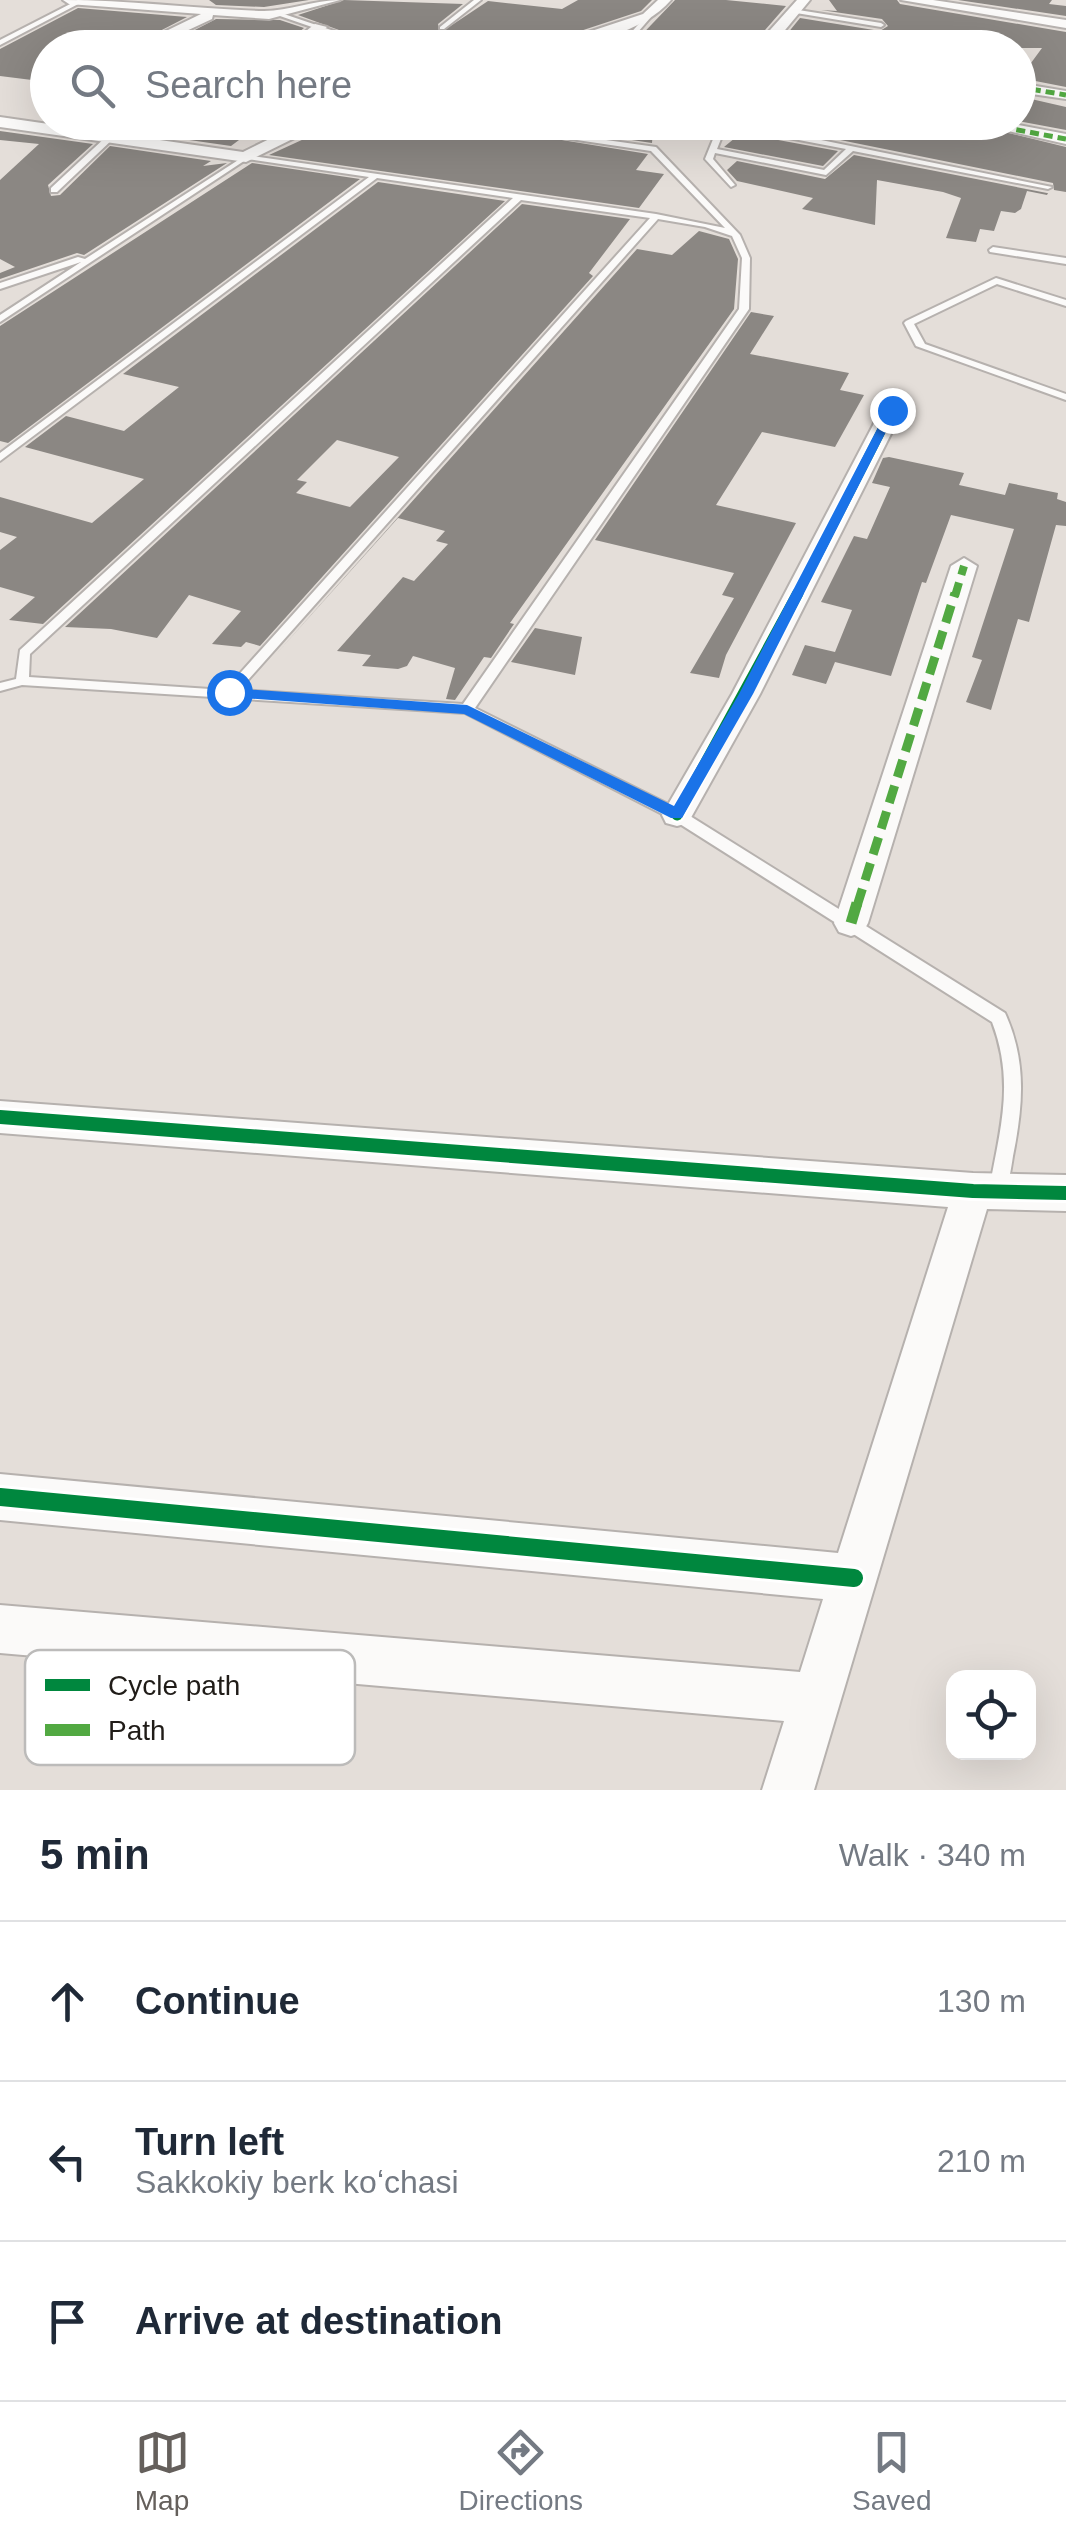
<!DOCTYPE html>
<html lang="en">
<head>
<meta charset="utf-8">
<style>
	:root { --surface:#fff; --page:#f6f6f7; --text:#1f2937; --muted:#747a83; --line:#e0e1e3; --accent:#65605c }
	body { margin:0; font-family:Helvetica,sans-serif; background:var(--page); color:var(--text) }
	.controls { position:absolute; right:30px; bottom:30px; display:grid; overflow:hidden; border-radius:20px; box-shadow:0 10px 40px #0002 }
	.controls button { width:90px; height:90px; display:grid; place-items:center; padding:0; border:0; border-bottom:2px solid var(--line); background:var(--surface); color:var(--text); font:50px sans-serif }
	.stop { position:absolute; width:30px; height:30px; margin:-22px; border:8px solid #1a73e8; border-radius:50%; background:#fff }
	.stop.end { background:#1a73e8; border-color:#fff; box-shadow:0 2px 10px #0008 }
	.list { margin:0; padding:0; list-style:none }
	h2 { display:flex; justify-content:space-between; align-items:center; height:130px; margin:0; padding:0 40px; font-size:42px }
	h2 small { font-size:32px; font-weight:400; color:var(--muted) }
	.list li { display:grid; grid-template-columns:65px 1fr auto; gap:30px; align-items:center; box-sizing:border-box; height:160px; padding:0 40px; border-top:2px solid var(--line) }
	.list b { display:block; font-size:38px; white-space:nowrap }
	.list p { margin:0; font-size:32px; white-space:nowrap; color:var(--muted) }
	.list em { font-size:32px; font-style:normal; color:var(--muted) }
	.icon { flex:none; width:55px; height:55px; fill:none; stroke:currentColor; stroke-width:2; stroke-linecap:round; stroke-linejoin:round }
	.map { position:relative; flex:none; width:1066px; height:1790px; overflow:hidden }
	.search { position:absolute; background:var(--surface); box-shadow:0 10px 40px #0002; left:30px; right:30px; top:30px; height:110px; display:flex; align-items:center; gap:25px; box-sizing:border-box; padding:0 35px; border-radius:55px; color:var(--muted); font-size:38px }
	.sheet { height:610px; background:var(--surface) }
	nav { display:flex; justify-content:space-around; align-items:center; box-sizing:border-box; height:140px; border-top:2px solid var(--line); background:var(--surface); font-size:28px; color:var(--muted) }
	nav a { display:grid; justify-items:center; gap:5px }
	nav .on { color:var(--accent) }
	.map>svg:first-child { display:block }
	.building { fill:#8b8783; fill-rule:evenodd }
	.lines { fill:none; stroke-linecap:round; stroke-linejoin:round }
	.service-casing { stroke:#b6b1ae; stroke-width:4 }
	.minor-casing { stroke:#b6b1ae; stroke-width:4 }
	.service { fill:#fbfaf9; fill-rule:evenodd }
	.minor { fill:#fbfaf9; fill-rule:evenodd }
	.quiet-far3 { stroke:#52a942; stroke-width:5; stroke-dasharray:9 5; stroke-linecap:butt }
	.quiet-far2 { stroke:#52a942; stroke-width:8; stroke-dasharray:14 8; stroke-linecap:butt }
	.quiet-far1 { stroke:#52a942; stroke-width:9; stroke-dasharray:18 9; stroke-linecap:butt }
	.quiet { stroke:#52a942; stroke-width:11; stroke-dasharray:22 11; stroke-linecap:butt }
	.cycleway-far3-casing { stroke:#fff; stroke-width:14 }
	.cycleway-far2-casing { stroke:#fff; stroke-width:16 }
	.cycleway-far1-casing { stroke:#fff; stroke-width:20 }
	.cycleway-casing { stroke:#fff; stroke-width:24 }
	.cycleway-far3 { stroke:#00873e; stroke-width:9 }
	.cycleway-far2 { stroke:#00873e; stroke-width:11 }
	.cycleway-far1 { stroke:#00873e; stroke-width:14 }
	.cycleway { stroke:#00873e; stroke-width:18 }
	.route { fill:#1a73e8 }
	.key { fill:#fff; stroke:#bcbbba; stroke-width:2.5 }
	.key-label { font-size:28px; fill:#201c18 }
</style>
</head>
<body>
<div class="map">
<svg width="1066" height="1790" viewBox="0 0 1066 1790">
	<rect width="100%" height="100%" fill="#e4ded9"/>
	<path class="building" d="M209 0H309L264 7 216 5Z
		M344 0 463 4 438 24 440 33 488 1 562 9 578 0H652L641 11 547 42 493 36 436 48H388L298 15Z
		M675 0H726L786 6 759 37 734 32 715 44 687 41 682 48H629Z
		M829 0H897L900 4 1066 32V87L1020 78 1042 48H819L783 39 800 18 880 31 888 26 882 19 821 10 837 11Z
		M958 0H1052L1049 4 1066 6V16Z
		M78 8 187 17 127 48 76 42 66 48H48V82L0 76V49Z
		M216 19 280 20 304 28 280 48H160Z
		M1018 96 1066 107V130L1018 121Z
		M64 122H132L181 130 192 122H263L231 146Z
		M341 122H452L648 154 636 170 664 174 639 208 269 155Z
		M509 122H642L639 127 653 129 652 143Z
		M771 122H964L1066 147V192L1054 190 1053 183 771 126Z
		M0 131 93 144 48 185 51 196 60 195 110 146 211 161 203 166 227 163 84 255 77 253 0 279V273L15 267 0 259V180L39 144 0 140Z
		M741 133 838 151 823 166 724 147Z
		M854 155 1047 193H1048L1047 195 1027 191 1021 209 1015 213 1001 211 994 231 980 229 976 242 946 238 961 198 943 192 877 180 875 225 802 209 813 198 737 181 727 170 737 161 825 179Z
		M252 163 360 179 8 443 0 441V326Z
		M378 182 505 201 43 624 9 620 35 597 0 587V550L17 537 0 532V497L92 523 144 479 25 447 66 416 124 431 179 387 123 374Z
		M522 204 630 219 589 273 593 276 260 646 246 642 241 647 212 644 241 611 189 595 157 638 111 629 65 627ZM337 440 399 457 350 507 296 493 307 482 297 480Z
		M699 231 729 239 738 259 734 309 510 623 514 624 491 658 484 657 455 700 446 699 455 668 413 656 407 666 398 669 362 666 371 655 337 651 403 577 414 581 448 544 436 541 445 531 398 518 278 652 637 249 672 255Z
		M751 312 774 316 750 354 849 373 840 390 864 395 835 447 762 432 716 505 796 523 726 655 719 678 690 673 734 598 722 595 734 573 595 540Z
		M889 457 964 473 959 485 1005 495 1009 483 1058 493 1057 499 1066 502V526L1056 525 1029 622 1018 619 991 710 966 702 982 660 972 657 1014 529 951 515 926 583 922 582 891 676 835 662 826 684 792 675 805 645 835 652 852 610 821 602 854 536 867 539 890 487 872 483 883 458Z
		M535 628 582 637 575 675 511 662Z"/>
	<g class="lines">
		<g class="service-casing">
			<path id="service" d="M78 0 84 1 0 45V40Z
				M474 0H481L444 29H440V27Z
				M792 9 881 23 884 25 881 27 790 12Z
				M277 13H281L384 48H373L277 15Z
				M646 16 651 17 624 48H617Z
				M456 122H478L656 147 740 235 750 258 749 309 475 708 682 811 1005 1013C1027 1061 1023 1106 1013 1156 1011 1169 1009 1183 1004 1196L998 1198 992 1196 989 1190C1000 1130 1015 1082 992 1022L672 819 465 713 22 685 0 691V683L16 679 20 650 513 198 377 178 0 461V453L369 177 247 159 0 322V315L81 262 0 289V283L78 257 85 259 246 155 656 214 725 228 651 151ZM521 200 650 218 225 690 29 677 30 654ZM658 219 705 227 732 236 742 258 739 309 463 704 239 690Z
				M720 122H732L1052 187 1048 189 853 151 826 175 715 153 713 159 735 185 731 187 705 159ZM726 126 846 149 824 170 717 149Z
				M108 135 115 137 57 192H51V188Z
				M993 247 1066 258V264L990 252 989 250Z
				M996 278 1066 300V306L997 284 914 324 925 344 1066 394V400L916 346 904 323 906 321Z"/>
		</g>
		<g class="minor-casing">
			<path id="minor" d="M63 0C130 0 197 9 264 11 289 11 314 0 340 0L269 19 213 15 212 19 150 48H131L201 14 69 4Z
				M658 0H671C644 32 582 48 540 48L643 14Z
				M797 0H810L776 41 800 48 761 46V40Z
				M901 0H933L1066 20V28Z
				M315 24 327 27 301 48H284Z
				M1018 83 1066 91V99L1018 92Z
				M0 117 243 152 304 122H327L246 162 0 127Z
				M968 122H1003L1066 134V144Z
				M892 403 903 410 760 694 688 823 677 826 666 823 662 815 732 694 881 410Z
				M964 558 977 566 868 923 863 932 851 936 839 932 834 923 951 566Z
				M0 1101 973 1173 1066 1175V1211L987 1209 814 1790H762L784 1721 0 1653V1605L800 1672 823 1599 0 1520V1474L838 1553 948 1207 0 1133Z"/>
		</g>
		<use href="#service" class="service"/>
		<use href="#minor" class="minor"/>
		<path class="quiet-far3" d="M766 43 793 48
			M1018 87 1066 95
			M975 122 1066 139"/>
		<path class="quiet-far2" d="M955 596 964 566"/>
		<path class="quiet-far1" d="M857 906 955 593"/>
		<path class="quiet" d="M851 923 857 903"/>
		<g class="cycleway-far3-casing">
			<path id="cycleway-far3" d="M797 596 892 410"/>
		</g>
		<g class="cycleway-far2-casing">
			<path id="cycleway-far2" d="M677 815 798 593"/>
		</g>
		<g class="cycleway-far1-casing">
			<path id="cycleway-far1" d="M0 1117 973 1191 1066 1193"/>
		</g>
		<g class="cycleway-casing">
			<path id="cycleway" d="M0 1497 854 1578"/>
		</g>
		<use href="#cycleway-far3" class="cycleway-far3"/>
		<use href="#cycleway-far2" class="cycleway-far2"/>
		<use href="#cycleway-far1" class="cycleway-far1"/>
		<use href="#cycleway" class="cycleway"/>
	</g>
	<path class="route" d="M892 406 897 410 753 694 682 818H671L464 714 229 697 222 692 229 688 467 705 674 806 739 694 887 410Z"/>
	<rect x="25" y="1650" width="330" height="115" rx="15" class="key"/>
	<rect x="45" y="1679" width="45" height="12" fill="#00873e"/>
	<rect x="45" y="1724" width="45" height="12" fill="#52a942"/>
	<g class="key-label">
		<text x="108" y="1695">Cycle path</text>
		<text x="108" y="1740">Path</text>
	</g>
</svg>
<div class="controls">
<button><svg class="icon" aria-label="locate" viewBox="0 0 24 24"><circle cx="12" cy="12" r="6"/><path d="M12 2v4M12 18v4M2 12h4M18 12h4"/></svg></button>
</div>
<div class="stop" style="left:229px;top:692px"></div>
<div class="stop end" style="left:892px;top:410px"></div>
<div class="search"><svg class="icon" aria-label="search" viewBox="0 0 24 24"><circle cx="10" cy="10" r="6"/><path d="M15 15l6 6"/></svg>Search here</div>
</div>
<section class="sheet">
<h2>5 min<small>Walk · 340 m</small></h2>
<ul class="list">
<li><svg class="icon" aria-label="ahead" viewBox="0 0 24 24"><path d="M12 20V5M6 11l6-6 6 6"/></svg><div><b>Continue</b></div><em>130 m</em></li>
<li><svg class="icon" aria-label="left" viewBox="0 0 24 24"><path d="M17 20v-9H6M10 6l-5 5 5 5"/></svg><div><b>Turn left</b><p>Sakkokiy berk koʻchasi</p></div><em>210 m</em></li>
<li><svg class="icon" aria-label="arrive" viewBox="0 0 24 24"><path d="M6 21V4h12l-3 4 3 4H6"/></svg><div><b>Arrive at destination</b></div></li>
</ul>
</section>
<nav>
<a class="on"><svg class="icon" aria-label="map" viewBox="0 0 24 24"><path d="M3 6l6-2 6 2 6-2v14l-6 2-6-2-6 2zM9 4v14M15 6v14"/></svg>Map</a>
<a><svg class="icon" aria-label="directions" viewBox="0 0 24 24"><path d="M12 3l9 9-9 9-9-9zM9 14v-3h6M13 9l2 2-2 2"/></svg>Directions</a>
<a><svg class="icon" aria-label="saved" viewBox="0 0 24 24"><path d="M7 4h10v16l-5-4-5 4z"/></svg>Saved</a>
</nav>
</body>
</html>
